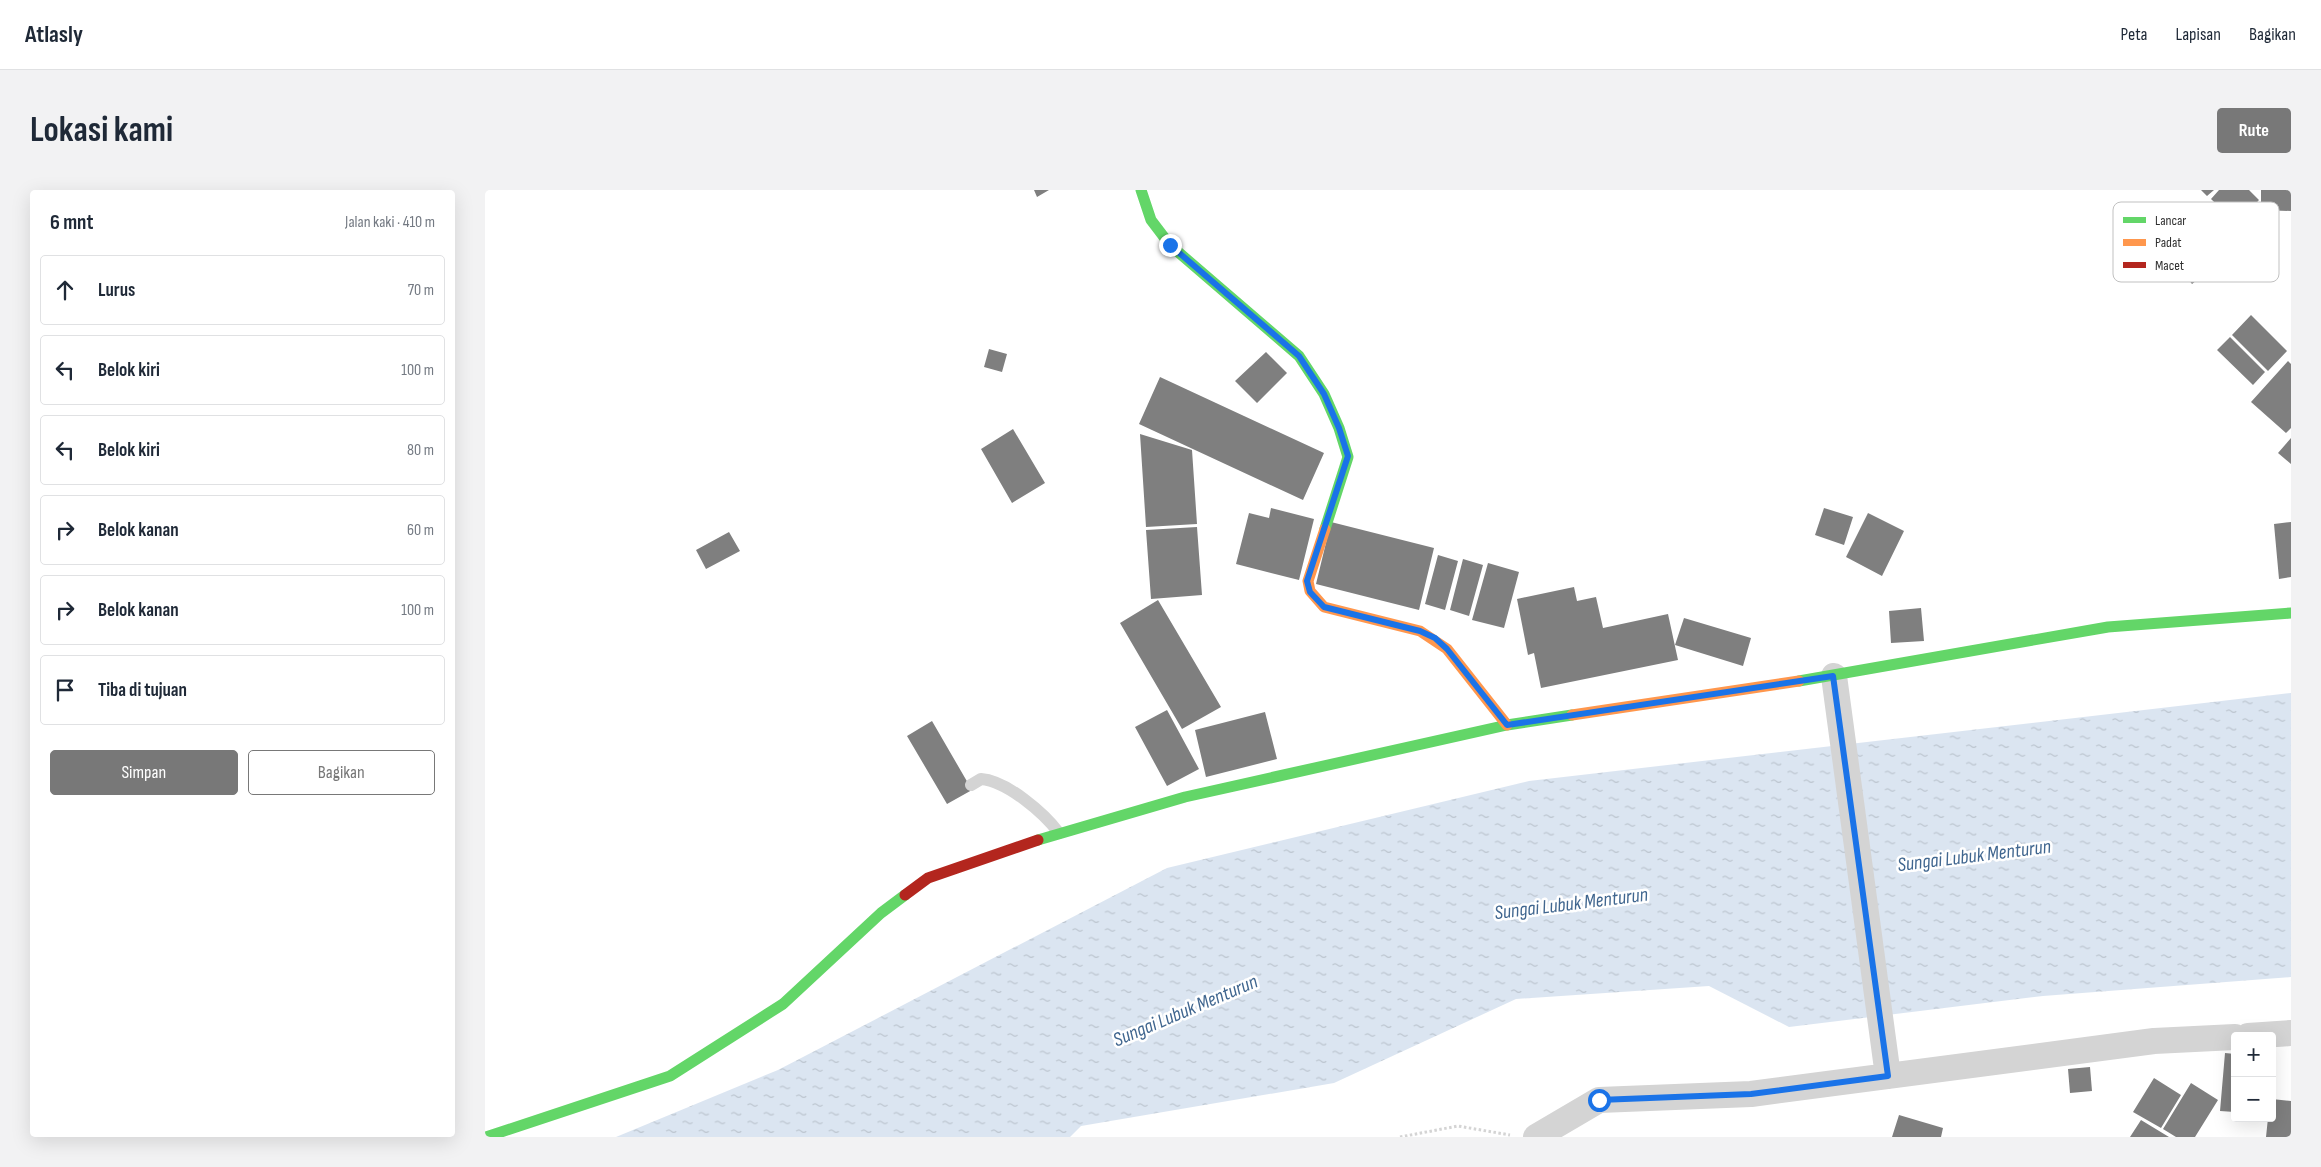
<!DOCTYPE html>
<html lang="id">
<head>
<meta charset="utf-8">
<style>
	:root { --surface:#fff; --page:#f2f2f3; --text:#1f2937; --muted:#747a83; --line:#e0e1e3; --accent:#787878 }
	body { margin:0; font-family:"Sofia Sans Condensed",sans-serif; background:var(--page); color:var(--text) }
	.controls { position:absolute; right:15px; bottom:15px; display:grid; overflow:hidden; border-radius:5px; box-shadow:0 5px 20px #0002 }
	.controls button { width:45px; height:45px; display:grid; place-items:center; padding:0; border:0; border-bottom:1px solid var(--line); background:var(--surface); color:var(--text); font:25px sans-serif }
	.stop { position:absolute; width:15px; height:15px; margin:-11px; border:4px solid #1a73e8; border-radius:50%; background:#fff }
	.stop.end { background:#1a73e8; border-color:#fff; box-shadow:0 1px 5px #0008 }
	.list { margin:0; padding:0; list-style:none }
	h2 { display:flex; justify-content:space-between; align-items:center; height:65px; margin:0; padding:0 20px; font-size:21px }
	h2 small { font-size:16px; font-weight:400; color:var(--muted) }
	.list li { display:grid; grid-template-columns:32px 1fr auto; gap:15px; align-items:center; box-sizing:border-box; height:70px; margin:0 10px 10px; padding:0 10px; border:1px solid var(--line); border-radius:5px }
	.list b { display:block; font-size:19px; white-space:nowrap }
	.list em { font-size:16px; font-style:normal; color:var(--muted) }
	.actions { display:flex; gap:10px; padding:15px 20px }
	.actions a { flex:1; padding:11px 0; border:1px solid var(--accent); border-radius:5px; text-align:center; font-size:18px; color:var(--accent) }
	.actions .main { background:var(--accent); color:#fff }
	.icon { flex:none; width:28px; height:28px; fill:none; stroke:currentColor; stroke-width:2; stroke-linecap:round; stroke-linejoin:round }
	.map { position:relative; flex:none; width:1806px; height:947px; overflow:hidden; border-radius:5px }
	header { display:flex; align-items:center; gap:30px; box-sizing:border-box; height:70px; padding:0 25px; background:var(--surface); border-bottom:1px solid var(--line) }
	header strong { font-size:24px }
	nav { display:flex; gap:28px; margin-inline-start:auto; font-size:18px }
	.intro { display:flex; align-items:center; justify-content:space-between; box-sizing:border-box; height:120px; padding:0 30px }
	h1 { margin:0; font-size:35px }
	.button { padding:12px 22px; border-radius:5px; background:var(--accent); color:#fff; font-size:18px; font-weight:700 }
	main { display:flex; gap:30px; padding:0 30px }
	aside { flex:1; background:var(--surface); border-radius:5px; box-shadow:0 5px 20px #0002 }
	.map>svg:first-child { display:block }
	.water { fill:url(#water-ripples) }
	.building { fill:#7f7f7f }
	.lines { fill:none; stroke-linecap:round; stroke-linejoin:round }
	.path { stroke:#d4d4d4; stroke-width:3; stroke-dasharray:2.5 2.5; stroke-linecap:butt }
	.lane { stroke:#d4d4d4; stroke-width:12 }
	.street { stroke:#d4d4d4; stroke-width:26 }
	.fast { stroke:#63d668; stroke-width:11 }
	.slow { stroke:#ff974d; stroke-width:11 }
	.jam { stroke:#b3261e; stroke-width:11 }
	.route { stroke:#1a73e8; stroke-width:6 }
	.labels { text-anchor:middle; stroke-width:5; stroke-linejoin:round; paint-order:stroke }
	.water-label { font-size:20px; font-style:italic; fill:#40668f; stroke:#fff }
	.key { fill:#fff; stroke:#c1c1c1; stroke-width:1 }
	.key-label { font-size:14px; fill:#303030 }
</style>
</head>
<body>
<header>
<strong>Atlasly</strong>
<nav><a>Peta</a><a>Lapisan</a><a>Bagikan</a></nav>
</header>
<div class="intro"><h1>Lokasi kami</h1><a class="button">Rute</a></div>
<main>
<aside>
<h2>6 mnt<small>Jalan kaki · 410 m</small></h2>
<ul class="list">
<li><svg class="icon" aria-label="ahead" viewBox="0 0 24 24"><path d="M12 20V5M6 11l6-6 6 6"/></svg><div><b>Lurus</b></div><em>70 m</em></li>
<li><svg class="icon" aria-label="left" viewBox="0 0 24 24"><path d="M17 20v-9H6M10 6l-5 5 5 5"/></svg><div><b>Belok kiri</b></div><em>100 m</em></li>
<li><svg class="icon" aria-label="left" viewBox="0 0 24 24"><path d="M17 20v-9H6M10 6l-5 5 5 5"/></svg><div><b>Belok kiri</b></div><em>80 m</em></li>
<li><svg class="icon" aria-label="right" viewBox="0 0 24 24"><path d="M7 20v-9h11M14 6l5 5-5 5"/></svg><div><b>Belok kanan</b></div><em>60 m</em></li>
<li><svg class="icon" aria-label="right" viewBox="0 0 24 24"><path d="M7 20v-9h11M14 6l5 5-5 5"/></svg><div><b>Belok kanan</b></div><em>100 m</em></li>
<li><svg class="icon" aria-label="arrive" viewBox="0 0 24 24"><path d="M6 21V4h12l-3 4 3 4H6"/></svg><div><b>Tiba di tujuan</b></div></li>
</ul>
<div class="actions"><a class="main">Simpan</a><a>Bagikan</a></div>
</aside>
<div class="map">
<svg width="1806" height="947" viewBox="0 0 1806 947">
	<defs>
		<pattern id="water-ripples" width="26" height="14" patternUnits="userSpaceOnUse" patternTransform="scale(1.25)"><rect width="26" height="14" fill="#dbe5f1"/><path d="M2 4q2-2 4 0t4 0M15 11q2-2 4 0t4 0" fill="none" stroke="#bcc5cf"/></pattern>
	</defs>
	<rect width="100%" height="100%" fill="#fff"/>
	<path class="water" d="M1806 503V787L1558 806 1304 837 1224 796 1031 809 849 893 596 936 585 947H131L293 880 682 678 1044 591Z"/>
	<path class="building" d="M549 0H564L552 7Z
		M1716 0H1729L1722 6Z
		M1734 0H1764L1774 10 1752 34 1726 9Z
		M1776 0H1806V21L1776 20Z
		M1700 30 1734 73 1707 94 1673 51Z
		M1766 125 1802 161 1783 181 1747 145Z
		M1745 147 1780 182 1768 195 1732 160Z
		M504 159 522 164 517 182 499 177Z
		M781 162 802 183 772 213 750 191Z
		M1803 171 1806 174V238L1801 243 1766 212Z
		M675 187 839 263 818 310 654 234Z
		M528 239 560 293 527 313 496 259Z
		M655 244 707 260 712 334 661 337Z
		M1806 248V274L1793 263Z
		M786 318 829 329 814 390 751 374 764 323 784 328Z
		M1339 318 1368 327 1359 355 1330 345Z
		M1383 323 1419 341 1397 386 1361 367Z
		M846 332 949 358 934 420 831 394Z
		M1806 332V387L1794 389 1789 334Z
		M712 337 717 405 666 409 661 340Z
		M244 342 255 361 221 379 211 360Z
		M953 365 973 371 960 420 940 414Z
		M978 369 998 375 984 426 965 420Z
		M1003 373 1034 382 1019 438 987 430Z
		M1089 397 1092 411 1111 407 1118 438 1183 424 1193 470 1056 498 1049 463 1043 465 1032 409Z
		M673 410 736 517 697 539 635 433Z
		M1436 418 1439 451 1406 453 1404 421Z
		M1199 428 1266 448 1258 476 1190 455Z
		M682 520 714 579 682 596 650 537Z
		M780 522 792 569 721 587 710 540Z
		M447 531 487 600 462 614 422 546Z
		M1740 863 1750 864V922L1735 921Z
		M1605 877 1607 901 1585 903 1583 879Z
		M1669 888 1696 905 1676 938 1648 922Z
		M1706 893 1733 910 1710 947H1691L1678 939Z
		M1787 909 1806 911V947H1781L1783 928H1787Z
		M1414 925 1458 938 1456 947H1407Z
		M1656 930 1684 947H1645Z"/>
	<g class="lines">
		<path class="path" d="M915 947 973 936 1025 945"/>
		<path class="lane" d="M486 595 496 589C522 591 559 623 574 643"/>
		<path class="street" d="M1349 486 1403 886
			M1763 846 1806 843
			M1051 947 1114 910 1266 904 1669 851 1750 847"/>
		<path class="fast" d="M656 0 666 30 685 55 814 166 839 204 854 238 863 267 840 339
			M1314 491 1623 437 1806 423
			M553 650 700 607 1022 535 1087 525
			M1 947 185 886 298 814 396 723 420 705"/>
		<path class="slow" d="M840 339 823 391 825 401 839 417 935 441 962 459 1022 535
			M1087 525 1314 491"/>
		<path class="jam" d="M420 705 443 688 553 650"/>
	</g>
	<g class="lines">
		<path class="route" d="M685 55 814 166 839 204 854 238 863 266 822 391 825 402 839 417 935 441 950 448 962 459 1022 535 1348 486 1403 886 1266 904 1114 910"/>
	</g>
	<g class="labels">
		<g class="water-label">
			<text transform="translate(1489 665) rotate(-7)" y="7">Sungai Lubuk Menturun</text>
			<text transform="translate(1086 713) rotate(-7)" y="7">Sungai Lubuk Menturun</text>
			<text transform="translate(700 820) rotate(-23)" y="7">Sungai Lubuk Menturun</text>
		</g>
	</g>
	<rect x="1628" y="12" width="166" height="80" rx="8" class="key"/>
	<rect x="1638" y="27" width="23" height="6" fill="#63d668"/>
	<rect x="1638" y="49" width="23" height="7" fill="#ff974d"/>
	<rect x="1638" y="72" width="23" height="6" fill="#b3261e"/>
	<g class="key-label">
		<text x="1670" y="35">Lancar</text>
		<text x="1670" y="57">Padat</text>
		<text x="1670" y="80">Macet</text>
	</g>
</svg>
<div class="controls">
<button>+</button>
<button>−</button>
</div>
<div class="stop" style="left:1114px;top:910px"></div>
<div class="stop end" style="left:685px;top:55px"></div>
</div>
</main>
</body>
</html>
